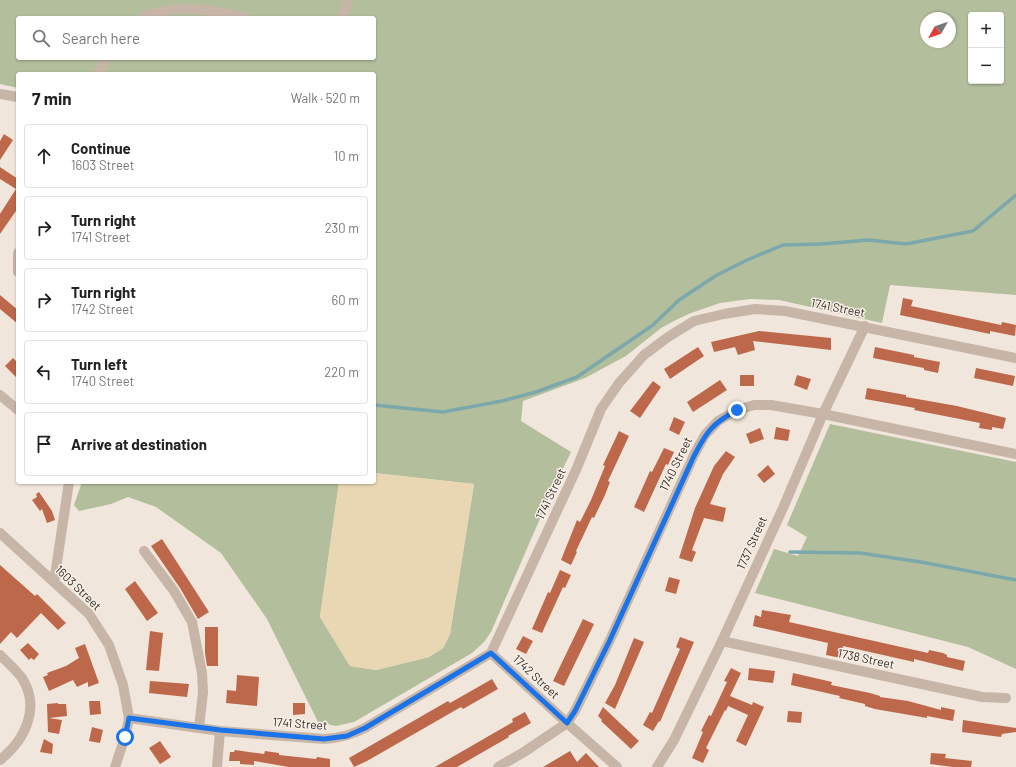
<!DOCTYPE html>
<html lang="en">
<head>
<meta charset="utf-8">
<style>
	:root { --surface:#fff; --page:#f6f6f6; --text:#222; --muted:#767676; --line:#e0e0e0 }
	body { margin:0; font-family:Barlow,sans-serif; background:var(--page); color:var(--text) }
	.controls { position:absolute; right:12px; top:12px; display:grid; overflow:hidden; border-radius:4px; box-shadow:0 1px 3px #0004 }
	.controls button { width:36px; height:36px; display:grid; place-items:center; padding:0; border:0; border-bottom:1px solid var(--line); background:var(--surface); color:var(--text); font:20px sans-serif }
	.compass { position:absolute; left:920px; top:12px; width:36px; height:36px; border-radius:50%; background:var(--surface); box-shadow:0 1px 3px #0004; rotate:230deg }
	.stop { position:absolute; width:12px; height:12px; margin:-9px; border:3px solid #1a73e8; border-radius:50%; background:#fff }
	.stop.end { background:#1a73e8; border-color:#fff; box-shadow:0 1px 4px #0008 }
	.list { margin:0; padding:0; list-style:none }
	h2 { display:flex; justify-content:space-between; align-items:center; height:52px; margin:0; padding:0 16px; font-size:17px }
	h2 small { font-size:13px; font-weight:400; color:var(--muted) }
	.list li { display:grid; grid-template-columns:26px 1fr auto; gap:12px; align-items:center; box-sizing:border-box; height:64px; margin:0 8px 8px; padding:0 8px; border:1px solid var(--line); border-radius:4px }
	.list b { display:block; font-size:15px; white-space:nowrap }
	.list p { margin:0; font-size:13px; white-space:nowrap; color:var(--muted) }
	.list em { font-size:13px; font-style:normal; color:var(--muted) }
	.icon { flex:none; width:22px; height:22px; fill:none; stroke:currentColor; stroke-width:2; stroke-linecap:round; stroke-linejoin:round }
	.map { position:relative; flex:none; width:1016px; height:767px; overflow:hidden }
	.search { position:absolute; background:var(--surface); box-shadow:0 1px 3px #0004; left:16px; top:16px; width:360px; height:44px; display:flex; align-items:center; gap:10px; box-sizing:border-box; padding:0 14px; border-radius:4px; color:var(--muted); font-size:15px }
	.panel { position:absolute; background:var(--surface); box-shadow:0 1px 3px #0004; left:16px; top:72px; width:360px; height:412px; border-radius:4px }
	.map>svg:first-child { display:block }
	.green { fill:#b2be9c; fill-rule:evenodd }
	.sand { fill:#e9d7b3 }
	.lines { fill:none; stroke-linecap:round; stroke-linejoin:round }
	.stream { stroke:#7ca8ab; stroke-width:3.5 }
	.building { fill:#bd684b }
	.minor { stroke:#c7b6a8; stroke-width:10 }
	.route { stroke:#1a73e8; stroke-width:5 }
	.labels { text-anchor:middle; stroke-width:3; stroke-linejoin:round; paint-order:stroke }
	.street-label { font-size:12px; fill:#342c28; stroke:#f8f0e7 }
</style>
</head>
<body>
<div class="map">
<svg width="1016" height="767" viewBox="0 0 1016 767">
	<rect width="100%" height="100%" fill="#f0e6db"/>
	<path class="green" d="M0 0H1016V295L890 285 882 323 779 300 750 299 720 303 691 313 676 320 661 328 626 356 585 378 523 401 521 421 571 452 551 493 491 632 484 642 472 653 354 722 336 726 318 722 267 619 221 553 156 507 128 497 111 504 79 511 74 505 82 482H339L320 617 350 666 376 670 429 657 443 648 450 634 474 484 374 473V74H18V88L0 84ZM971 15H1001V81H971ZM18 18H374V58H18ZM926 18H950V42H926Z
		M830 424 1016 462V669L968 647 755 593 774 549 798 556 807 537 787 525Z"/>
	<path class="sand" d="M374 473 474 484 450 634 443 648 429 657 376 670 350 666 320 617 339 482H374Z"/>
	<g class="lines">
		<path class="stream" d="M374 405 443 412 502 401 536 392 577 377 653 325 679 300 717 275 747 260 783 245 821 244 869 240 906 244 973 231 1016 195
			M790 552 860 553 921 562 1016 580"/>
	</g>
	<path class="building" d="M4 134 13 140 0 160V141Z
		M0 167 18 179V208L0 234V214L16 189 0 179Z
		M0 295 18 310V324L0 309Z
		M903 298 913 300 911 306 916 307 1001 325 1002 322 1016 325 1015 336 990 331V334L900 315Z
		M759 331 831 338V350L753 341 755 350 738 355 735 347 714 352 711 342Z
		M698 347 704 356 670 379 664 369Z
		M875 347 914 355V357L940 362 938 373 924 370V368L873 358Z
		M13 358 18 363V379L5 366Z
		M976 368 1015 376 1013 386 974 378Z
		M740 375H754V386H740Z
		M797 375 811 379 807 390 794 385Z
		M720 380 727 390 693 412 687 402Z
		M653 381 661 387 640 418 630 411Z
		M867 388 906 395V397L957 406 1006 418 1003 429 992 427V430L979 428 980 423 914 410 915 408 865 399Z
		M674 417 685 422 679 435 669 430Z
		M776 427 790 430 788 441 774 439Z
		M760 428 764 439 750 444 746 434Z
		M619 431 629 436 608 481 610 482 605 495 594 518 592 517 576 551 577 552 571 565 561 560 577 520 580 522 591 500 605 466 603 465Z
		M664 448 674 452 668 465 666 464 644 512 634 507 650 471 652 472Z
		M726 451 735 457 723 474 710 504 726 508 723 522 704 518 692 550 696 552 692 562 679 558 695 508 714 466Z
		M768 465 775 474 764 483 757 475Z
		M39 492 52 511 55 520 47 523 42 509 40 511 32 500 37 497 36 494Z
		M162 539 209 612 198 619 180 588 151 546Z
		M0 565 35 596 37 594 66 623 58 630 41 613 17 638 11 632 0 644Z
		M560 570 571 575 565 588 563 587 542 633 532 629 548 592 550 593Z
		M669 577 680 580 676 594 665 591Z
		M135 581 158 613 147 621 125 589Z
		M762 610 791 615 789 622 928 653 929 650 943 653 947 655V657L965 661 963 671 914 659V662L843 646 841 658 826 655 828 643 753 626 755 615 761 617Z
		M583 619 594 624 564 686 553 681Z
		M205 627H218V666H207L205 653Z
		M150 631 163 633 159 671 146 670Z
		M523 636 533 641 526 654 516 649Z
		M680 637 694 642 660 722 659 721 653 731 643 725 650 712 652 713 680 649 676 647Z
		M634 638 644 642 615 709 605 703 615 685Z
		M28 643 39 654 34 660 31 658 29 660 20 650Z
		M85 644 99 683 88 687V682L77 687 73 680 49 691 43 677 48 675 47 673 66 666 79 658 75 648Z
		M731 668 741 673 730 696 752 705 753 702 764 707 746 746 736 741 748 715 728 706 726 711 725 710 706 748 709 750 703 763 692 758 703 732 701 731 709 715 711 716 727 682 724 681Z
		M749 668 775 671 773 683 748 680Z
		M793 673 832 682 831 685 870 693 880 696V697L908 701 941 710V707L955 710 953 721 927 716V718L875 709 865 706V704L839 698 840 696 791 685Z
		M237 675 259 677 257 706 226 703 227 690 236 691Z
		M492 679 498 689 463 709 461 707 367 761 354 767 349 758 448 701 450 703Z
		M150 681 189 684 187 697 149 693Z
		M89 701H100L101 714 90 715Z
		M58 703V704H66L67 716 49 718 62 720 59 734 48 732 47 704Z
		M293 703H305V714L293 715Z
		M603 707 639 741 631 749 601 721 602 720 598 716Z
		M788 711 802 712 801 723 787 722Z
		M525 712 531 723 508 736 509 737 457 767H435L513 722 512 719Z
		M963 720 1016 728V732L1002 734 1001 737 962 732Z
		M92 727 103 730 100 743 89 741Z
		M44 739 53 744 52 754 40 752Z
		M160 741 171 757 160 764 149 748Z
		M235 750 264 754 265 751 279 753V755L316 759 317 757 330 759V767H289L254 761V765L240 764V761H229L230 752H234Z
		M570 751 577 762 586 753 599 767H543Z
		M931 753 946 754 945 758 972 761 971 767H953L930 764Z"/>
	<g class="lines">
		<path class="minor" d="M142 18C172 2 214 10 246 18
			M342 18 349 0
			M98 74 106 58
			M0 94 18 97
			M18 253V272
			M0 395 18 410
			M0 533 89 614 109 645 123 685 129 718 125 737 115 767
			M144 551 174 591 192 622 202 673 203 692 199 728
			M54 582 69 482
			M722 641 982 697 1006 698
			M491 653 567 723 617 767
			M0 655C7 662 16 670 22 678 41 708 25 740 0 760
			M129 718 220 731 324 739C340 738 350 735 365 728L491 653 576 470 601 409 619 383 644 355 668 337 694 321 724 314 755 309 785 311 1016 358
			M217 767 220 731
			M498 767 524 752 567 723 575 711 609 642 694 455 705 435 718 421 737 410 754 405H771L823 414 1016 454
			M657 767 674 740 722 641 783 508 823 414 865 326"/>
	</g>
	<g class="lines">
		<path class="route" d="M125 737 129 718 220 730 324 739 347 736 365 728 491 653 567 723 575 711 609 642 694 456C707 431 712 424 737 410"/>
	</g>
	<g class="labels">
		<g class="street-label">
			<text transform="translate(838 308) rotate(11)" y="4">1741 Street</text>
			<text transform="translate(676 464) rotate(-64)" y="4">1740 Street</text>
			<text transform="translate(551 494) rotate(-65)" y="4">1741 Street</text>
			<text transform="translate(752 543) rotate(-66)" y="4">1737 Street</text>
			<text transform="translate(78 588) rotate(44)" y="4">1603 Street</text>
			<text transform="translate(866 659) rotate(12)" y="4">1738 Street</text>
			<text transform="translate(536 677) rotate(43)" y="4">1742 Street</text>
			<text transform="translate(300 724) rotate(4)" y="4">1741 Street</text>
		</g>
	</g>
</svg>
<div class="controls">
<button>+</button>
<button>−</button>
</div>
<svg class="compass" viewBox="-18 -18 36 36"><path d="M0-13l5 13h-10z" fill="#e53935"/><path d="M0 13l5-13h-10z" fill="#767676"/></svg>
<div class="stop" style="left:125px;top:737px"></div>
<div class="stop end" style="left:737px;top:410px"></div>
<div class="search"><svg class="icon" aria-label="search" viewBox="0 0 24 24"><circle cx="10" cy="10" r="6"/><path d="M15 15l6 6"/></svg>Search here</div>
<section class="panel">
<h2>7 min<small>Walk · 520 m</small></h2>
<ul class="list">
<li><svg class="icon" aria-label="ahead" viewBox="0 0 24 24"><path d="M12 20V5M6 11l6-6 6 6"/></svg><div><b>Continue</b><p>1603 Street</p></div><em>10 m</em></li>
<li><svg class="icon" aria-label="right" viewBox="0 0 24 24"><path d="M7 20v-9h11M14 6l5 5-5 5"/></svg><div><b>Turn right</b><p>1741 Street</p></div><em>230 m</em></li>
<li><svg class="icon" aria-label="right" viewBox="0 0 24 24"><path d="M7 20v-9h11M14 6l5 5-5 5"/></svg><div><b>Turn right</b><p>1742 Street</p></div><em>60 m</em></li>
<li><svg class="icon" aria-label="left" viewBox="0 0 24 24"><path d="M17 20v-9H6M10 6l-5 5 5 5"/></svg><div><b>Turn left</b><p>1740 Street</p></div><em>220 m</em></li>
<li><svg class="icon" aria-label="arrive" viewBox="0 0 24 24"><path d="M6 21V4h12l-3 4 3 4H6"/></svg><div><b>Arrive at destination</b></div></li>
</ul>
</section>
</div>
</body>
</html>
